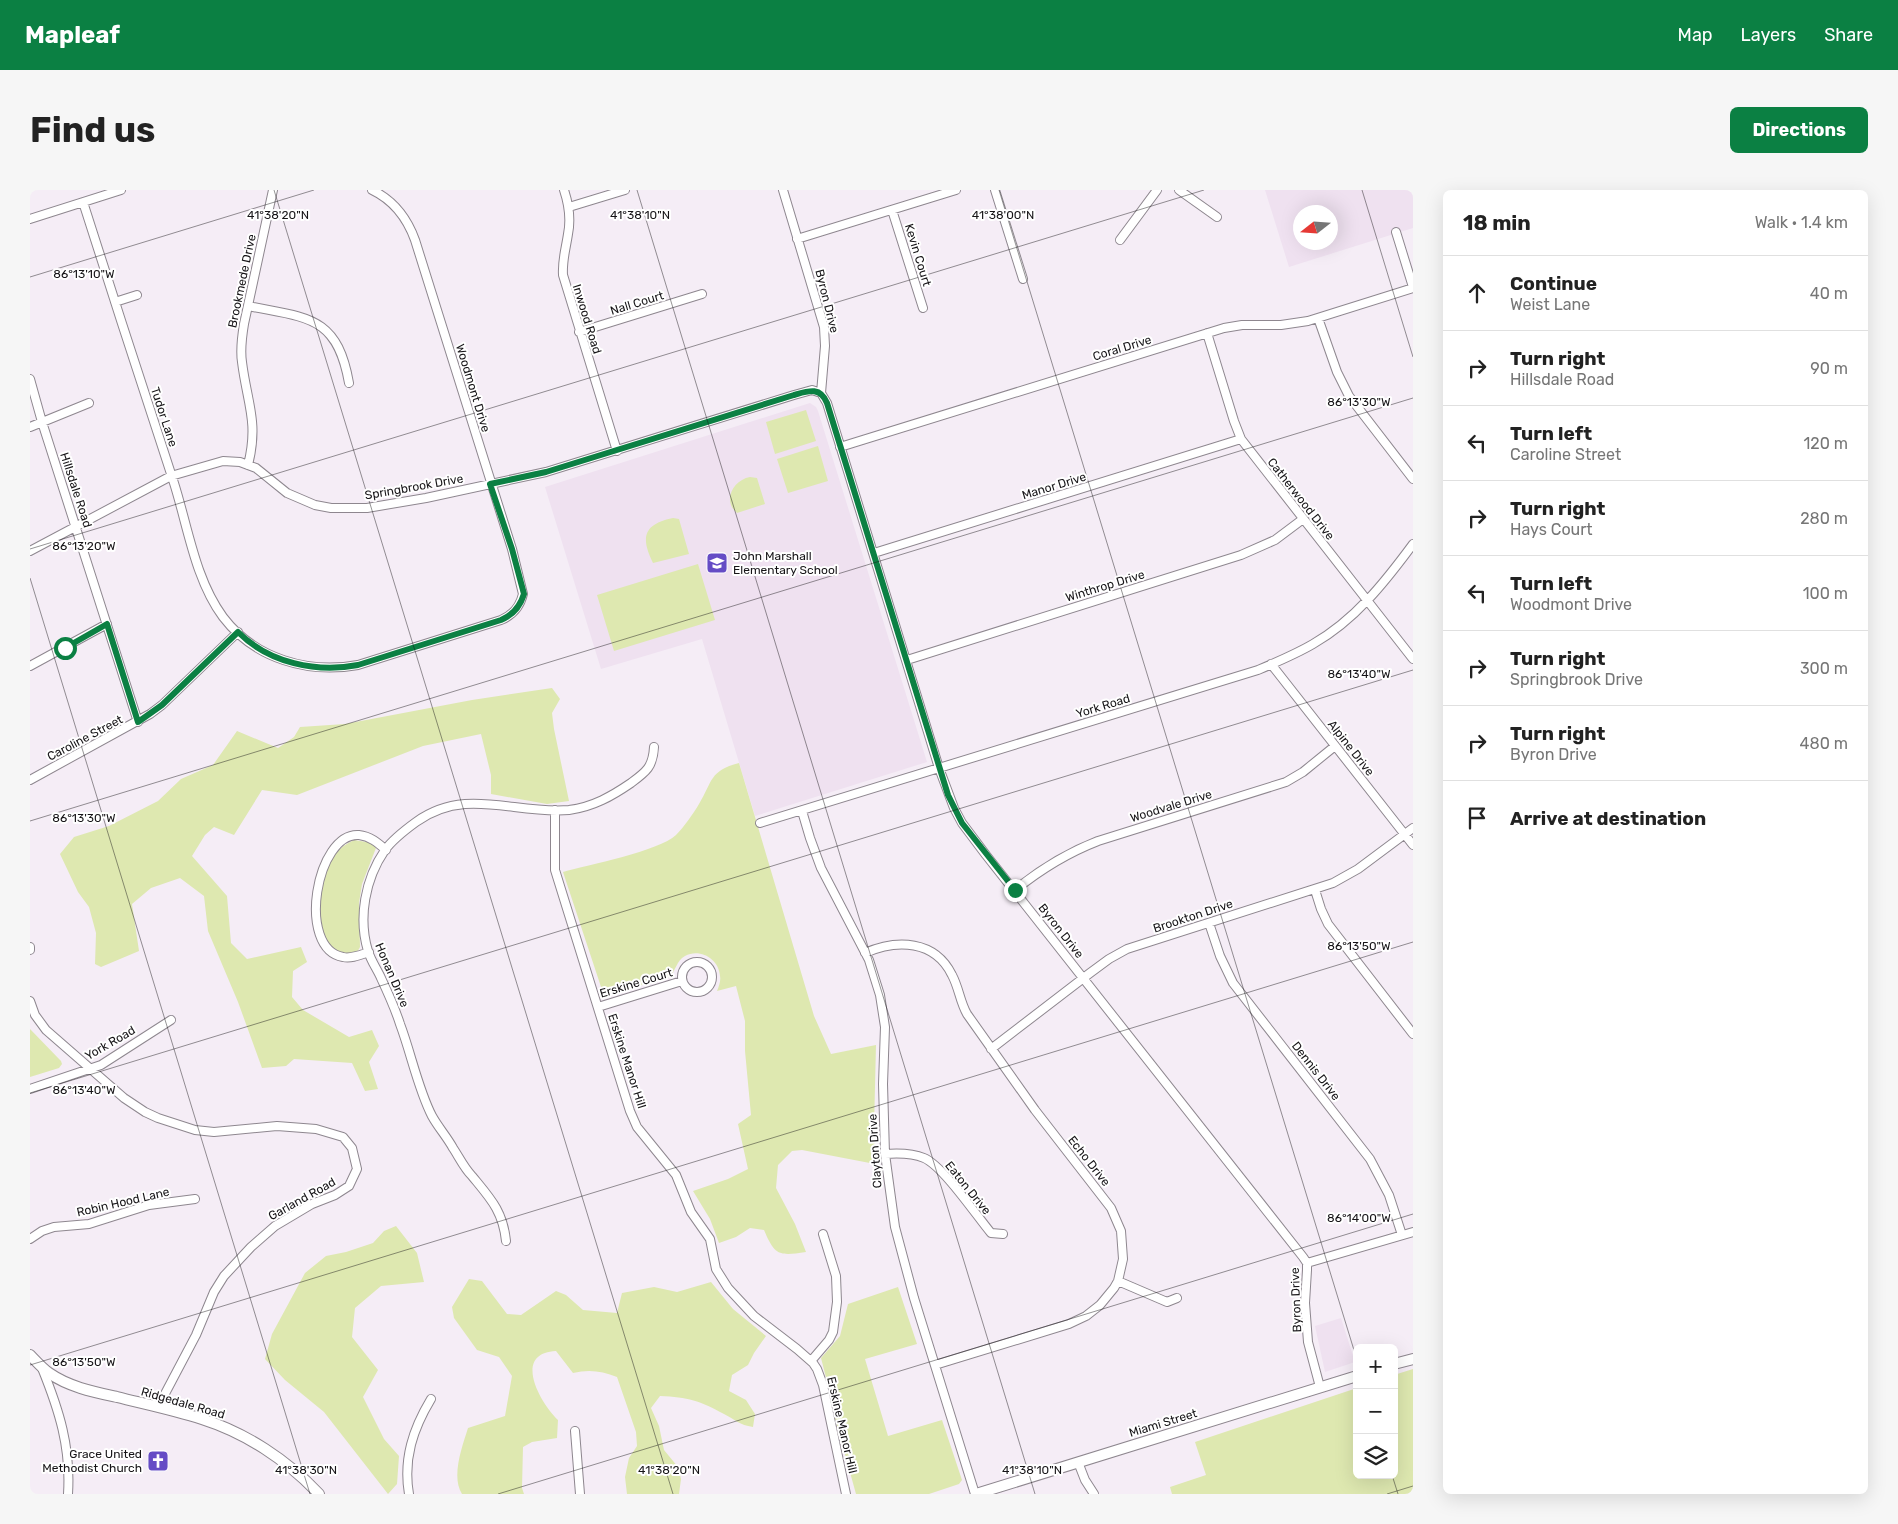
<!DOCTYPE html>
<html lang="en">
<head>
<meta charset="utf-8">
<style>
	:root { --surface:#fff; --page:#f6f6f6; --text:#222; --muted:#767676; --line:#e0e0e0; --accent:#0b8043 }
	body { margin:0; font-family:Rubik,sans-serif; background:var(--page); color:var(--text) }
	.controls { position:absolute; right:15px; bottom:15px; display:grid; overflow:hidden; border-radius:8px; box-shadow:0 5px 20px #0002 }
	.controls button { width:45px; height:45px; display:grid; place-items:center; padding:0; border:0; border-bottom:1px solid var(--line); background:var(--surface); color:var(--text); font:25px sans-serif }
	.compass { position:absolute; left:1263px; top:15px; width:45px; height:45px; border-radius:50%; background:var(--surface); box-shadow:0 5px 20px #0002; rotate:253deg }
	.stop { position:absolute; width:15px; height:15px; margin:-11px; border:4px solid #0b8043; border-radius:50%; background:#fff }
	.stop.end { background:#0b8043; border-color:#fff; box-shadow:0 1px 5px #0008 }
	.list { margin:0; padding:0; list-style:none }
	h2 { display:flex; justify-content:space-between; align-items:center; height:65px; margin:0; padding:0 20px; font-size:21px }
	h2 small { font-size:16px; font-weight:400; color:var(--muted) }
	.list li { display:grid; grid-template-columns:32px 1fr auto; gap:15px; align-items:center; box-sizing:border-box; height:75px; padding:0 20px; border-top:1px solid var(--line) }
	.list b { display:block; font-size:19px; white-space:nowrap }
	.list p { margin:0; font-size:16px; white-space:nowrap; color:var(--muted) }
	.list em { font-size:16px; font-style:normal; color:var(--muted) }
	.icon { flex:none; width:28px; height:28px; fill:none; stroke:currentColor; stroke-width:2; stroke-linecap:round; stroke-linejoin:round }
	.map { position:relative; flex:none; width:1383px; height:1304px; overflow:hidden; border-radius:8px }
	header { display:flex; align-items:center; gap:30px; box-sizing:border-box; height:70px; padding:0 25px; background:var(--accent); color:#fff }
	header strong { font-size:24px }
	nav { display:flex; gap:28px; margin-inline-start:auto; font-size:18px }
	.intro { display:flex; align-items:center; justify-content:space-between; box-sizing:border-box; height:120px; padding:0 30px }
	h1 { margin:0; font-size:35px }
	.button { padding:12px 22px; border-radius:8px; background:var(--accent); color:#fff; font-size:18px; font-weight:700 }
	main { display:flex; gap:30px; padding:0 30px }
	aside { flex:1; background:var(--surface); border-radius:8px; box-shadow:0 5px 20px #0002 }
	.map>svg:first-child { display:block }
	.built { fill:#efe1f0; fill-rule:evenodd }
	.green { fill:#dee8b0 }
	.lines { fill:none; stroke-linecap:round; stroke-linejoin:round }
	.street-casing { stroke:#8e878f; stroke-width:10 }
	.secondary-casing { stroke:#8e878f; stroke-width:12 }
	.street { stroke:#fff; stroke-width:8 }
	.secondary { stroke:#fff; stroke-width:10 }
	.route { stroke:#0b8043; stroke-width:6 }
	.ticks { fill:none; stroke:#161417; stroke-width:1; stroke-opacity:0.45 }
	.labels { text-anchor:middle; stroke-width:4; stroke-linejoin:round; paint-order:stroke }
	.street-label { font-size:12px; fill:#161417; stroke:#fff }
	.poi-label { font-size:12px; fill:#161417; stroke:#fff; text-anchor:start }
	.ticks-label { font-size:12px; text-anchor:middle; fill:#161417; stroke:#fff; stroke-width:4; stroke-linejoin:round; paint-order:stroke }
</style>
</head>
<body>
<header>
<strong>Mapleaf</strong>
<nav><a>Map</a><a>Layers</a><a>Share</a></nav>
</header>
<div class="intro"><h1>Find us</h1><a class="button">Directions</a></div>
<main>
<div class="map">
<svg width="1383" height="1304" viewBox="0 0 1383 1304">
	<rect width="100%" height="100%" fill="#f5edf6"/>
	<path class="built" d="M1235 0H1383V38L1259 77ZM1270 22H1300V52H1270Z
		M780 213 786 217 788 221 897 572 725 626 672 449 571 479 515 297Z
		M1311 1128 1325 1172 1295 1182 1285 1136Z"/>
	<path class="green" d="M776 220 786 251 745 264 736 232Z
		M788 256 798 291 758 303 747 269Z
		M720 287 727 288 735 314 707 323C692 311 703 290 720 287Z
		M643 328 649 329 659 364 623 373C610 347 614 334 643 328Z
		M668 374 685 430 584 461 567 405Z
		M522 498 530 509 522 523 524 539 539 611 517 614 461 604V585L451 544 393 556 267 605 232 600 204 645 184 637 175 645 162 666 197 706 201 753 217 769 271 757 277 772 263 781 262 807 273 820 319 847 342 840 349 856 339 872 348 899 335 901 322 873 264 869 256 876 232 878 208 812 178 741 174 706 150 688 121 698 102 714 109 761 71 777 65 774 66 743 59 717 48 702 30 664 44 647 79 636 128 611 151 589 183 575 207 541 248 558 264 547 270 537 315 534 442 510Z
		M709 573 784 826 801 864 846 855 844 938 845 974 772 960 762 961 748 975 746 998 765 1034 776 1062C749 1066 745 1066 734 1040L720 1038 706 1047 689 1053 680 1029 663 1001 698 989 718 979 708 934 721 925 715 861V831L706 796 687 801C689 796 691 791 690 786 689 769 670 758 655 766 646 771 646 781 639 787L574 806 533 682C558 675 629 661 646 645 654 637 663 624 669 614 683 591 679 581 709 573Z
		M324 650 343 653 346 658 332 694 329 713 330 757C328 762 324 764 318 764 312 765 309 762 304 759 282 745 290 694 300 673 305 662 313 655 324 650Z
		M0 839 31 871 32 874 29 878 0 887Z
		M366 1036 387 1063 394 1092 351 1096 325 1118 322 1147 348 1180 333 1207 354 1249 369 1266 367 1294 358 1304 294 1222 255 1190 235 1169 242 1144 275 1083 296 1066 316 1062 343 1053 354 1041Z
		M439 1089 452 1091 477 1124 491 1125 526 1101 536 1105 553 1120 587 1123 592 1103 624 1097 647 1102 681 1092 703 1119 736 1146 724 1163 718 1175 702 1185 699 1201 716 1210 725 1224 723 1237C709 1235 706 1230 694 1224 670 1211 658 1207 630 1206L621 1218 629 1236 634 1260 648 1277 651 1289 649 1304H597L595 1287 599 1268 607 1256 606 1242 587 1187C572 1181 559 1179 543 1183L526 1161C482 1163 510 1213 528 1230L527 1248 502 1252 493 1257 492 1298 494 1304H432C421 1287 432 1257 438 1238L475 1226 482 1186 469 1167 447 1160 424 1128 422 1117Z
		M868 1097 887 1154 835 1169 858 1246 912 1230 932 1290 929 1294 899 1304H826L805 1228V1212L800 1203 791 1168 810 1146 818 1114Z
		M1383 1179V1304H1142L1140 1297 1176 1285 1165 1252 1327 1198V1285H1364V1185Z"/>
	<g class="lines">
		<g class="street-casing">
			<path id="street" d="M534 0C539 15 541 29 538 44 536 58 532 70 533 85L587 261
				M753 0 794 137 795 156 791 203 797 213 909 578 924 618 932 633 956 665 1273 1067 1277 1073V1080L1275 1113 1278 1152 1290 1197
				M965 0 993 89
				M1149 0 1187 27
				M53 12C83 106 113 199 144 293 158 337 165 389 193 427 225 469 278 484 328 475L471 430C483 425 490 417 493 404L482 359 385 50C377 28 363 10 342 0
				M539 17 595 0
				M862 20 893 118
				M0 29 91 0
				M1366 42 1383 97
				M767 49 926 0
				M1090 50 1127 0
				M85 112 107 105
				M218 116C277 128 307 125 319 193
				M1288 128 1307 182 1319 206 1383 289
				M549 142 672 104
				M1177 143 1204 231 1211 249 1383 469
				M0 189 12 232 108 532
				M0 237 59 213
				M810 257 1194 138 1212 135H1251L1278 131 1383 98
				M218 275C229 232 217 213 212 172 210 159 212 146 214 134L243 0
				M0 361 141 286 193 271 210 272 226 278 257 303 285 315 301 318H337L396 308 516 282 764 205 782 200 791 203
				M844 363 1211 249
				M877 470 1211 365 1245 350 1273 329
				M1241 474 1383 655
				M0 476 77 434
				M0 590 120 524 132 515 208 442
				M525 620V680L600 921 607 937 646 985 661 1022 680 1049 686 1079 698 1098 724 1126 767 1159 783 1173 787 1179 793 1195 816 1304
				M772 621 780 648 791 678 839 770 850 805 855 837 853 894 855 964 865 1037 884 1108 945 1304
				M730 633 1228 480C1247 472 1266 464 1283 454 1325 430 1355 392 1383 354
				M985 700C1011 679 1037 663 1068 651L1256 592 1273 582 1305 556
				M1285 700 1291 719 1298 734 1383 844
				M1179 733 1190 766 1203 793 1340 969 1359 1005 1372 1045
				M0 757V760
				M339 762C330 765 321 769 313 767 266 759 286 642 329 645 340 646 348 653 356 660
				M835 763C867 749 905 750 922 785 929 798 930 812 937 824L1005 920 1081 1018 1091 1041 1093 1069 1088 1091 1084 1098 1070 1115 1056 1126 1039 1134 905 1175
				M652 787a15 15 0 1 1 30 0a15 15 0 1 1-30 0Z
				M0 811 5 825 16 840 94 908 115 922 128 928 165 940 184 942 247 936 286 939 313 947 322 958 327 979 319 996 305 1005 282 1014 245 1036 221 1057 194 1086 184 1102 166 1145 128 1217
				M568 817 652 791
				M961 859 1060 783 1079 769 1097 759 1303 693 1328 679 1383 638
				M0 899 71 875 141 830
				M855 964C868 963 882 963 894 968 913 976 946 1025 961 1043L973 1044
				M0 1049 12 1041 24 1037 59 1034 119 1015 165 1009
				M476 1051C473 1021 460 1008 442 986 434 978 429 967 423 958 417 947 408 937 402 926 388 899 381 863 370 834 365 818 358 803 351 788 347 779 341 771 338 761 328 728 335 689 355 660 363 649 375 640 386 632 436 596 485 625 539 620 563 617 582 606 601 593 616 582 623 577 624 557
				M1277 1073 1383 1042
				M1088 1091 1137 1112 1147 1108
				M781 1171 799 1150 803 1142 807 1112 806 1086 793 1044
				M12 1178C29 1220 41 1257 38 1304
				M545 1241 550 1304
				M1048 1272 1055 1290 1064 1304
				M379 1304C373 1269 383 1239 401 1209"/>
		</g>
		<g class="secondary-casing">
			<path id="secondary" d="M0 1165C6 1171 12 1178 19 1183 39 1197 64 1202 87 1207 115 1214 144 1220 172 1229 216 1243 257 1270 289 1304
				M1364 1174 1383 1169
				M946 1304 1327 1186"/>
		</g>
		<use href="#street" class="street"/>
		<use href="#secondary" class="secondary"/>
	</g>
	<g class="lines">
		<path class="route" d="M35 458 77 434 108 532 132 515 208 442C239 473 286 483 328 475L471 430C483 425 490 417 494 404L482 359 460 294 516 282 764 205C778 201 790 196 797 213L918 605 932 633 985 700"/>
	</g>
	<path class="ticks" d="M244 0 643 1304M607 0 1005 1304M969 0 1327 1170M1332 0 1383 167M0 87 284 0M0 359 1174 0M0 388 280 1304M0 631 1383 208M0 903 1383 480M0 1175 1383 752M1362 1285 1368 1304M468 1304 1383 1024M1357 1304 1383 1296"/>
	<defs>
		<g id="school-square" transform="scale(1.125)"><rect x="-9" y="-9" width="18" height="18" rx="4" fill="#654cc5" stroke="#fff"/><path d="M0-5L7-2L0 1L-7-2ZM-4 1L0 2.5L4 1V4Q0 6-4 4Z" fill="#fff"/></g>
		<g id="church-square" transform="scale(1.125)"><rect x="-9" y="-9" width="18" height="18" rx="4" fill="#654cc5" stroke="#fff"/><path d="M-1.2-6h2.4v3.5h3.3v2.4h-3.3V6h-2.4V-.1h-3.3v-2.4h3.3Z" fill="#fff"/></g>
	</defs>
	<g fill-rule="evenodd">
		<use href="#school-square" x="687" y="373"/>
		<use href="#church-square" x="128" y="1271"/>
	</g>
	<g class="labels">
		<g class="street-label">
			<text transform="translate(888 65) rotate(73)" y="4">Kevin Court</text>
			<text transform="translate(212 91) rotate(-78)" y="4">Brookmede Drive</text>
			<text transform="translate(797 111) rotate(76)" y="4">Byron Drive</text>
			<text transform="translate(607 113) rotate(-17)" y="4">Nall Court</text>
			<text transform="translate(557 129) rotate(73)" y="4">Inwood Road</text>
			<text transform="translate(1092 158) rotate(-17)" y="4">Coral Drive</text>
			<text transform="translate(443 198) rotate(73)" y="4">Woodmont Drive</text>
			<text transform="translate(134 227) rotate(72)" y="4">Tudor Lane</text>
			<text transform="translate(1024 296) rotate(-17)" y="4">Manor Drive</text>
			<text transform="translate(384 297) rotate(-10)" y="4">Springbrook Drive</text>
			<text transform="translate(46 300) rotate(72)" y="4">Hillsdale Road</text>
			<text transform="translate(1271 309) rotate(52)" y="4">Catherwood Drive</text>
			<text transform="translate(1075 396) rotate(-17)" y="4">Winthrop Drive</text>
			<text transform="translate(1073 516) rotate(-17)" y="4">York Road</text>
			<text transform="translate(55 548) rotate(-28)" y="4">Caroline Street</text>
			<text transform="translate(1321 558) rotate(52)" y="4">Alpine Drive</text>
			<text transform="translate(1141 616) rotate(-17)" y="4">Woodvale Drive</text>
			<text transform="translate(1163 726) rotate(-18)" y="4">Brookton Drive</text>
			<text transform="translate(1031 741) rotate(52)" y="4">Byron Drive</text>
			<text transform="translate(362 785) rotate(67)" y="4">Honan Drive</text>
			<text transform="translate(606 793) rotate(-17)" y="4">Erskine Court</text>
			<text transform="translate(80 853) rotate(-30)" y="4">York Road</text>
			<text transform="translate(597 871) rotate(72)" y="4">Erskine Manor Hill</text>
			<text transform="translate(1286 881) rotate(52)" y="4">Dennis Drive</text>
			<text transform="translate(845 961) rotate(-94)" y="4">Clayton Drive</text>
			<text transform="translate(1059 971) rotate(52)" y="4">Echo Drive</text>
			<text transform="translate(938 998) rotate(51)" y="4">Eaton Drive</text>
			<text transform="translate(272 1009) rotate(-29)" y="4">Garland Road</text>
			<text transform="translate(93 1012) rotate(-13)" y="4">Robin Hood Lane</text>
			<text transform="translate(1266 1110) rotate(-92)" y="4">Byron Drive</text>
			<text transform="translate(153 1213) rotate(16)" y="4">Ridgedale Road</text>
			<text transform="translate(1133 1233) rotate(-17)" y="4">Miami Street</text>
			<text transform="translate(812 1235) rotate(77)" y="4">Erskine Manor Hill</text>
		</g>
		<g class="poi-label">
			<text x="703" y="370">John Marshall<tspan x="703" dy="14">Elementary School</tspan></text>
			<text x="112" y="1268" text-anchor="end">Grace United<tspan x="112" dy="14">Methodist Church</tspan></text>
		</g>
	</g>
	<g class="ticks-label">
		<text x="248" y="29">41°38'20"N</text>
		<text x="610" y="29">41°38'10"N</text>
		<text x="973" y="29">41°38'00"N</text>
		<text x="54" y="88">86°13'10"W</text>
		<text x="1329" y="216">86°13'30"W</text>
		<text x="54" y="360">86°13'20"W</text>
		<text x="1329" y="488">86°13'40"W</text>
		<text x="54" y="632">86°13'30"W</text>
		<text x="1329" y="760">86°13'50"W</text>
		<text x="54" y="904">86°13'40"W</text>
		<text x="1329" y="1032">86°14'00"W</text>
		<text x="54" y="1176">86°13'50"W</text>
		<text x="276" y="1284">41°38'30"N</text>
		<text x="639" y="1284">41°38'20"N</text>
		<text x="1002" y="1284">41°38'10"N</text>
	</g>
</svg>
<div class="controls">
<button>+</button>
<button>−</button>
<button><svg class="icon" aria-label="layers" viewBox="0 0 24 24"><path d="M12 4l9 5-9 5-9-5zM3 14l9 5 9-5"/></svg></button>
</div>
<svg class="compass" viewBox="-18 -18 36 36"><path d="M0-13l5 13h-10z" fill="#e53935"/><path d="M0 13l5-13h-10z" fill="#767676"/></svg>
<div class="stop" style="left:35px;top:458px"></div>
<div class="stop end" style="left:985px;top:700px"></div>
</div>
<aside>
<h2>18 min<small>Walk · 1.4 km</small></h2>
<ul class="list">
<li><svg class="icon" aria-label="ahead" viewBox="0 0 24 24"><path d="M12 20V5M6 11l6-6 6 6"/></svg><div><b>Continue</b><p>Weist Lane</p></div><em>40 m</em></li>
<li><svg class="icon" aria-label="right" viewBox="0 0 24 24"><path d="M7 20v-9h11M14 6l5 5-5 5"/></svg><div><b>Turn right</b><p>Hillsdale Road</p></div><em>90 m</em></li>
<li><svg class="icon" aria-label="left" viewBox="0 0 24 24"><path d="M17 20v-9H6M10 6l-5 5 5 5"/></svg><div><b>Turn left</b><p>Caroline Street</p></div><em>120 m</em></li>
<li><svg class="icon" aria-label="right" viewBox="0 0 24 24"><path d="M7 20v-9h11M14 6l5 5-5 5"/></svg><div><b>Turn right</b><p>Hays Court</p></div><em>280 m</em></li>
<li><svg class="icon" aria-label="left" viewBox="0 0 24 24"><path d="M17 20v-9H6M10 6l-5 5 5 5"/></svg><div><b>Turn left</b><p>Woodmont Drive</p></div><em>100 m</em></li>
<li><svg class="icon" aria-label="right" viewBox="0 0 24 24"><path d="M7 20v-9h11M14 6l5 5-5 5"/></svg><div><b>Turn right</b><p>Springbrook Drive</p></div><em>300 m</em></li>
<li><svg class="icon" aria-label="right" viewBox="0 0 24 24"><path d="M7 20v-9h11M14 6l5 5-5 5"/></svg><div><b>Turn right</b><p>Byron Drive</p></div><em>480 m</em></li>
<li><svg class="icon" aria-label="arrive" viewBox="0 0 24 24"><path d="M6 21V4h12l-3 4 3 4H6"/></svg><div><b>Arrive at destination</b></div></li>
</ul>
</aside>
</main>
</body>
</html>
